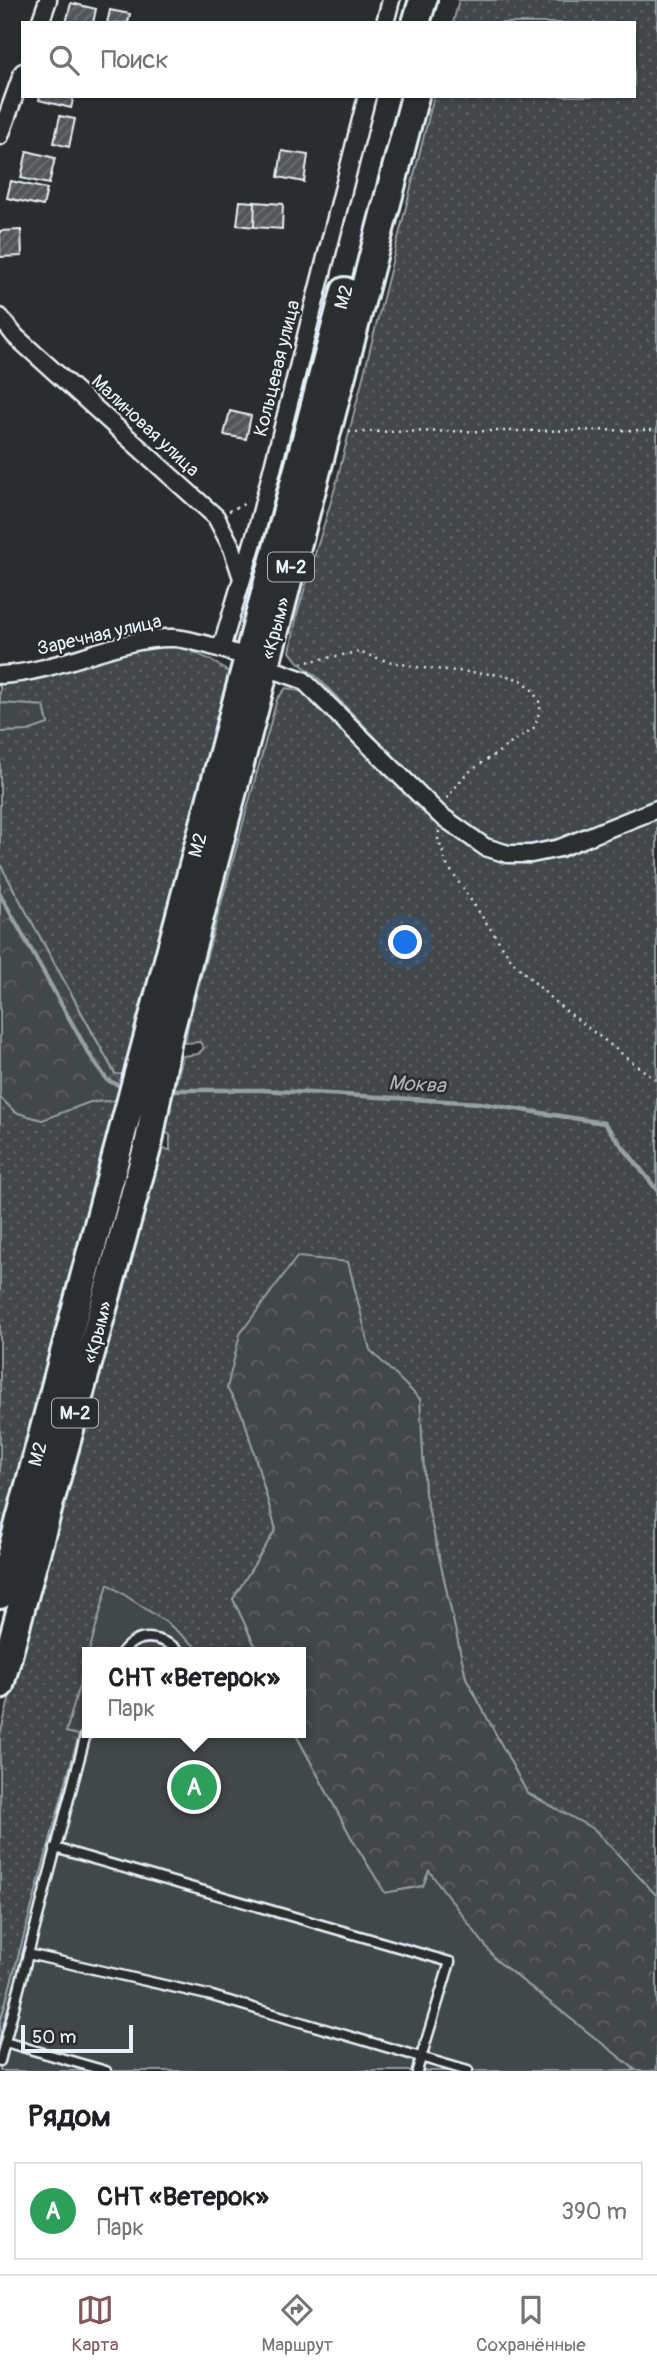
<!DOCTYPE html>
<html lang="ru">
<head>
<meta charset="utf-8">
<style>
	:root { --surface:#fff; --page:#f6f6f6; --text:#202124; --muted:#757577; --line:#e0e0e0; --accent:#84575d }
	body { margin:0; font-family:Pangolin,sans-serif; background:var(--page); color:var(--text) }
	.scale { position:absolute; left:21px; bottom:18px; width:112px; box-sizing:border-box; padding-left:7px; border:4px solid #e8f1f8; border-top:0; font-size:19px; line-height:24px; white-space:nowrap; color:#e8f1f8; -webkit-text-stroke:5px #2a2d2e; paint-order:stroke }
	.you { position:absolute; left:406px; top:943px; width:24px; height:24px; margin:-18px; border:5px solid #fff; border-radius:50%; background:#1a73e8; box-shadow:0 0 0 10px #1a73e833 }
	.badge { display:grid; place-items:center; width:46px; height:46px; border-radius:50%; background:var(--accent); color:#fff; font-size:23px; font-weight:700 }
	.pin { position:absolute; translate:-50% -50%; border:4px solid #fff; box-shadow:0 2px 7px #0006 }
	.popup { position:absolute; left:82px; top:1647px; width:224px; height:91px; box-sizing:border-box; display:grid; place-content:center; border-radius:0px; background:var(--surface); filter:drop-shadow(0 2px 5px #0005); font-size:23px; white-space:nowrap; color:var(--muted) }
	.popup b { font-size:26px; color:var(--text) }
	.popup::after { content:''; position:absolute; left:50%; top:100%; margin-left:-14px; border:14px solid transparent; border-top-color:var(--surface) }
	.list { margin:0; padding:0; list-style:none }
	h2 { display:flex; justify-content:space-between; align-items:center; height:91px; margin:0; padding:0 28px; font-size:30px }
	h2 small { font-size:23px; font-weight:400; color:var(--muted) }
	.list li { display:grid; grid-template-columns:46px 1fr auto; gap:21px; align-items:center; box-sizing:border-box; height:98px; margin:0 14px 14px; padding:0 14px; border:2px solid var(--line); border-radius:0px }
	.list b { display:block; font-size:26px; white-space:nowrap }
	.list p { margin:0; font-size:23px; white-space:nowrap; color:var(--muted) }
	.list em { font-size:23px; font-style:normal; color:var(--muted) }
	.icon { flex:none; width:38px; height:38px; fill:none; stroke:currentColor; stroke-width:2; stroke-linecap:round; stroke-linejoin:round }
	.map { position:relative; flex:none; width:657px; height:2071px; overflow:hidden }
	.search { position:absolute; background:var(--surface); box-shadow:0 2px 5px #0004; left:21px; right:21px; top:21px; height:77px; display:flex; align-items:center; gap:18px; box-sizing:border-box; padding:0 24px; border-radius:0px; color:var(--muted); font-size:26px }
	.sheet { height:203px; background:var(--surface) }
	nav { display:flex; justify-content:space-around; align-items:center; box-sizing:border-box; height:98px; border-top:2px solid var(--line); background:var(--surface); font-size:19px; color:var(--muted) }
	nav a { display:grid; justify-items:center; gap:4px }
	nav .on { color:var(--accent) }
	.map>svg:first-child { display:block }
	.grass { fill:url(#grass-dots); stroke:#959ca0; stroke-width:2 }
	.forest { fill:url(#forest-crowns); stroke:#959ca0; stroke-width:2 }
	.garden { fill:#424648; stroke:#959ca0; stroke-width:2 }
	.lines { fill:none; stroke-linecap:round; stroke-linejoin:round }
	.stream { stroke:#989fa3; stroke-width:4.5 }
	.building { fill:url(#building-hatch); stroke:#e8f1f8; stroke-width:2 }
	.service-casing { stroke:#e8f1f8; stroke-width:13 }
	.minor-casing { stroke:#e8f1f8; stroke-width:21 }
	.trunk-casing { stroke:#e8f1f8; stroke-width:32 }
	.path { stroke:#e8f1f8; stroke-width:2.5; stroke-dasharray:2 5; stroke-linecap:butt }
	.service { stroke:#2a2d2e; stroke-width:8 }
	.minor { stroke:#2a2d2e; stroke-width:16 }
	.trunk { stroke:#2a2d2e; stroke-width:26 }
	.labels { text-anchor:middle; stroke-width:5; stroke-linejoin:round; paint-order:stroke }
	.shield { fill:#2a2d2e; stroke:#afb6bb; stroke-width:2 }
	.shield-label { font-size:18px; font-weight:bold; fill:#e8f1f8 }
	.street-label { font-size:19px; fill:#e8f1f8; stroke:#2a2d2e }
	.water-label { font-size:21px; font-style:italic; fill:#acb3b9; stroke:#2a2d2e }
</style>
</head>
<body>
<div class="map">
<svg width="657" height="2071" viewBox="0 0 657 2071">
	<defs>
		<pattern id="grass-dots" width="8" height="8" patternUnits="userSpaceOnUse" patternTransform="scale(1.75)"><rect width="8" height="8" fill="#424648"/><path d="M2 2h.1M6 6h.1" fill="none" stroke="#5d6163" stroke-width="1.8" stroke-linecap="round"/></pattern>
		<pattern id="forest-crowns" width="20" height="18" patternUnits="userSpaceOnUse" patternTransform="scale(1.75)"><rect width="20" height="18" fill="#424648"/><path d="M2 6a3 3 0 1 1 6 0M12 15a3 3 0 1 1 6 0" fill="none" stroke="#5d6163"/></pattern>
		<pattern id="building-hatch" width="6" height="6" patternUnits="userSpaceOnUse" patternTransform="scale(1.75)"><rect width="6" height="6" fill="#535759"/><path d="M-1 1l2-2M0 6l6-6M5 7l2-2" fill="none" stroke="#6c7072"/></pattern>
	</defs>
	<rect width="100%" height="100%" fill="#2a2d2e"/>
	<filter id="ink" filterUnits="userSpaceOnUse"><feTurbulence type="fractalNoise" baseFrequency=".0143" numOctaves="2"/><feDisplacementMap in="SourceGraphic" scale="14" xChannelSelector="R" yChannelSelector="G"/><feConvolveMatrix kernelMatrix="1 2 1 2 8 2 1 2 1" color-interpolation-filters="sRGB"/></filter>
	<g filter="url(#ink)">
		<path class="grass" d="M459 0H657V803L559 843 517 848 490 841 441 805 317 677 299 663 290 652 297 614 335 488 434 96H634V23H453Z
			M174 643 211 660 231 674 134 1075H116L0 864V732L28 731 48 723 44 706 0 703V676L93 656Z
			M286 688 308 693 504 860 657 813V1896L594 1830 527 1793 466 1678 425 1494 420 1399 370 1351 348 1262 227 1388 244 1418 276 1530 233 1599 258 1652H202L167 1623 108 1585 67 1732 79 1735 0 2023V1735L40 1579 158 1148 170 1150V1135L164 1131 183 1056 198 1054 204 1048 200 1042 185 1043 188 1025 277 699Z
			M0 1097 15 1112 42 1120 90 1102 126 1100 0 1597Z"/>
		<path class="forest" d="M0 703 44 706 48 724 28 731 0 732Z
			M0 864 115 1074 134 1075 126 1100 90 1102 42 1120 15 1112 0 1097Z
			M297 1257 348 1262 370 1350 420 1399 425 1494 466 1678 527 1793 594 1829 657 1896V2071H637L496 1960 429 1871 423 1886 385 1893 352 1839 295 1733H301V1652H258L233 1599 276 1529 244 1418 227 1388 240 1334Z"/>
		<path class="garden" d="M108 1584 167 1623 202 1652H89Z
			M87 1658V1733H295L352 1839 385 1893 423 1886 429 1871 496 1960 632 2067 634 2071H0V2023L79 1735 66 1732Z"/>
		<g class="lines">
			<path class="stream" d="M0 894 88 1052 107 1080 125 1088
				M167 1090H261L479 1103 604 1123 657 1190"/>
		</g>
		<path class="building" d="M71 3 96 9 93 23H66Z
			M110 10 130 14 128 23H107Z
			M40 96H74L71 108 39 100Z
			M60 116 75 119 69 147 54 143Z
			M27 151 55 158 49 184 21 178Z
			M282 151 308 155 304 182 278 177Z
			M11 181 47 189 43 206 7 198Z
			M240 201 255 202 254 227 237 225Z
			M255 202 283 204 282 229 254 227Z
			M21 230 22 256 0 257V231Z
			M230 411 251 416 246 439 224 435Z"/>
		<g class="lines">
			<g class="service-casing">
				<path id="service" d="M122 1652C140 1630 162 1637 181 1652
					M55 1848 450 1962 417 2071
					M28 1954 212 1996 468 2071
					M5 2042 106 2071
					M0 2061 87 1730"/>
			</g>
			<g class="minor-casing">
				<path id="minor" d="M40 23 48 0
					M385 23 391 0
					M0 136 23 72
					M0 317 15 336 216 517 232 548 242 578
					M221 649 257 529 367 96
					M266 667 303 680 440 815 485 847 508 854H531L560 848 657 809
					M0 675C58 673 118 636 174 638 194 639 227 651 247 657"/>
			</g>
			<g class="trunk-casing">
				<path id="trunk" d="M416 23 423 0
					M0 1595 345 291
					M0 1685 149 1141 168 1039 415 96"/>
			</g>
			<path class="path" d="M349 432 657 430
				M229 511 248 502
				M301 663 358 652 387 661 422 668 504 675 521 680 531 688 541 705 535 727 466 774 446 799
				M439 831 438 839 447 865 513 962 555 1002 657 1081"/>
			<use href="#service" class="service"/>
			<use href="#minor" class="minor"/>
			<use href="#trunk" class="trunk"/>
		</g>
	</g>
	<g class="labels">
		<g class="shield">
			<rect x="268" y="552.5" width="46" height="29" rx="5"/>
			<rect x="52" y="1398.5" width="46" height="29" rx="5"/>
		</g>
		<g class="shield-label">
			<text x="291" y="573">М-2</text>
			<text x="75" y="1419">М-2</text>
		</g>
		<g class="street-label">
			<text transform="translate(343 297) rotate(-75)" y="7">М2</text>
			<text transform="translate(276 368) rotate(-76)" y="7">Кольцевая улица</text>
			<text transform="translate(146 425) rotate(43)" y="7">Малиновая улица</text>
			<text transform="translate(275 628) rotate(-75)" y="7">«Крым»</text>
			<text transform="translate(99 634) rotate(-13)" y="7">Заречная улица</text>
			<text transform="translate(197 845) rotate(-75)" y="7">М2</text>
			<text transform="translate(97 1332) rotate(-75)" y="7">«Крым»</text>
			<text transform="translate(37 1454) rotate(-75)" y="7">М2</text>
		</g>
		<g class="water-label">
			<text transform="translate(417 1084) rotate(3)" y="7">Моква</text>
		</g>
	</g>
</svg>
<div class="scale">50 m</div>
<div class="you"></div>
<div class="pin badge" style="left:194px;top:1787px;background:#2e9e5b">A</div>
<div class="popup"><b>СНТ «Ветерок»</b>Парк</div>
<div class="search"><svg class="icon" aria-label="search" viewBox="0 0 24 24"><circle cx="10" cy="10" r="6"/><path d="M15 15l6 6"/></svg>Поиск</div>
</div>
<section class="sheet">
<h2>Рядом<small></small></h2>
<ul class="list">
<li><span class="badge" style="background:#2e9e5b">A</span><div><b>СНТ «Ветерок»</b><p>Парк</p></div><em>390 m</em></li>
</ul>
</section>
<nav>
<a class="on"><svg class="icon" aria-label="map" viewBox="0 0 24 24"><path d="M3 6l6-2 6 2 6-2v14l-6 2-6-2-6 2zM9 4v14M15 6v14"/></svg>Карта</a>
<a><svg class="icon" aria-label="directions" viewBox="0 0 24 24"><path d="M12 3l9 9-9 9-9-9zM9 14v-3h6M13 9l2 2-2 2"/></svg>Маршрут</a>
<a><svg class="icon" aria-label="saved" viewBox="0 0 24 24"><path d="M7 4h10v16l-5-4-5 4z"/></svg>Сохранённые</a>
</nav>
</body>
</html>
